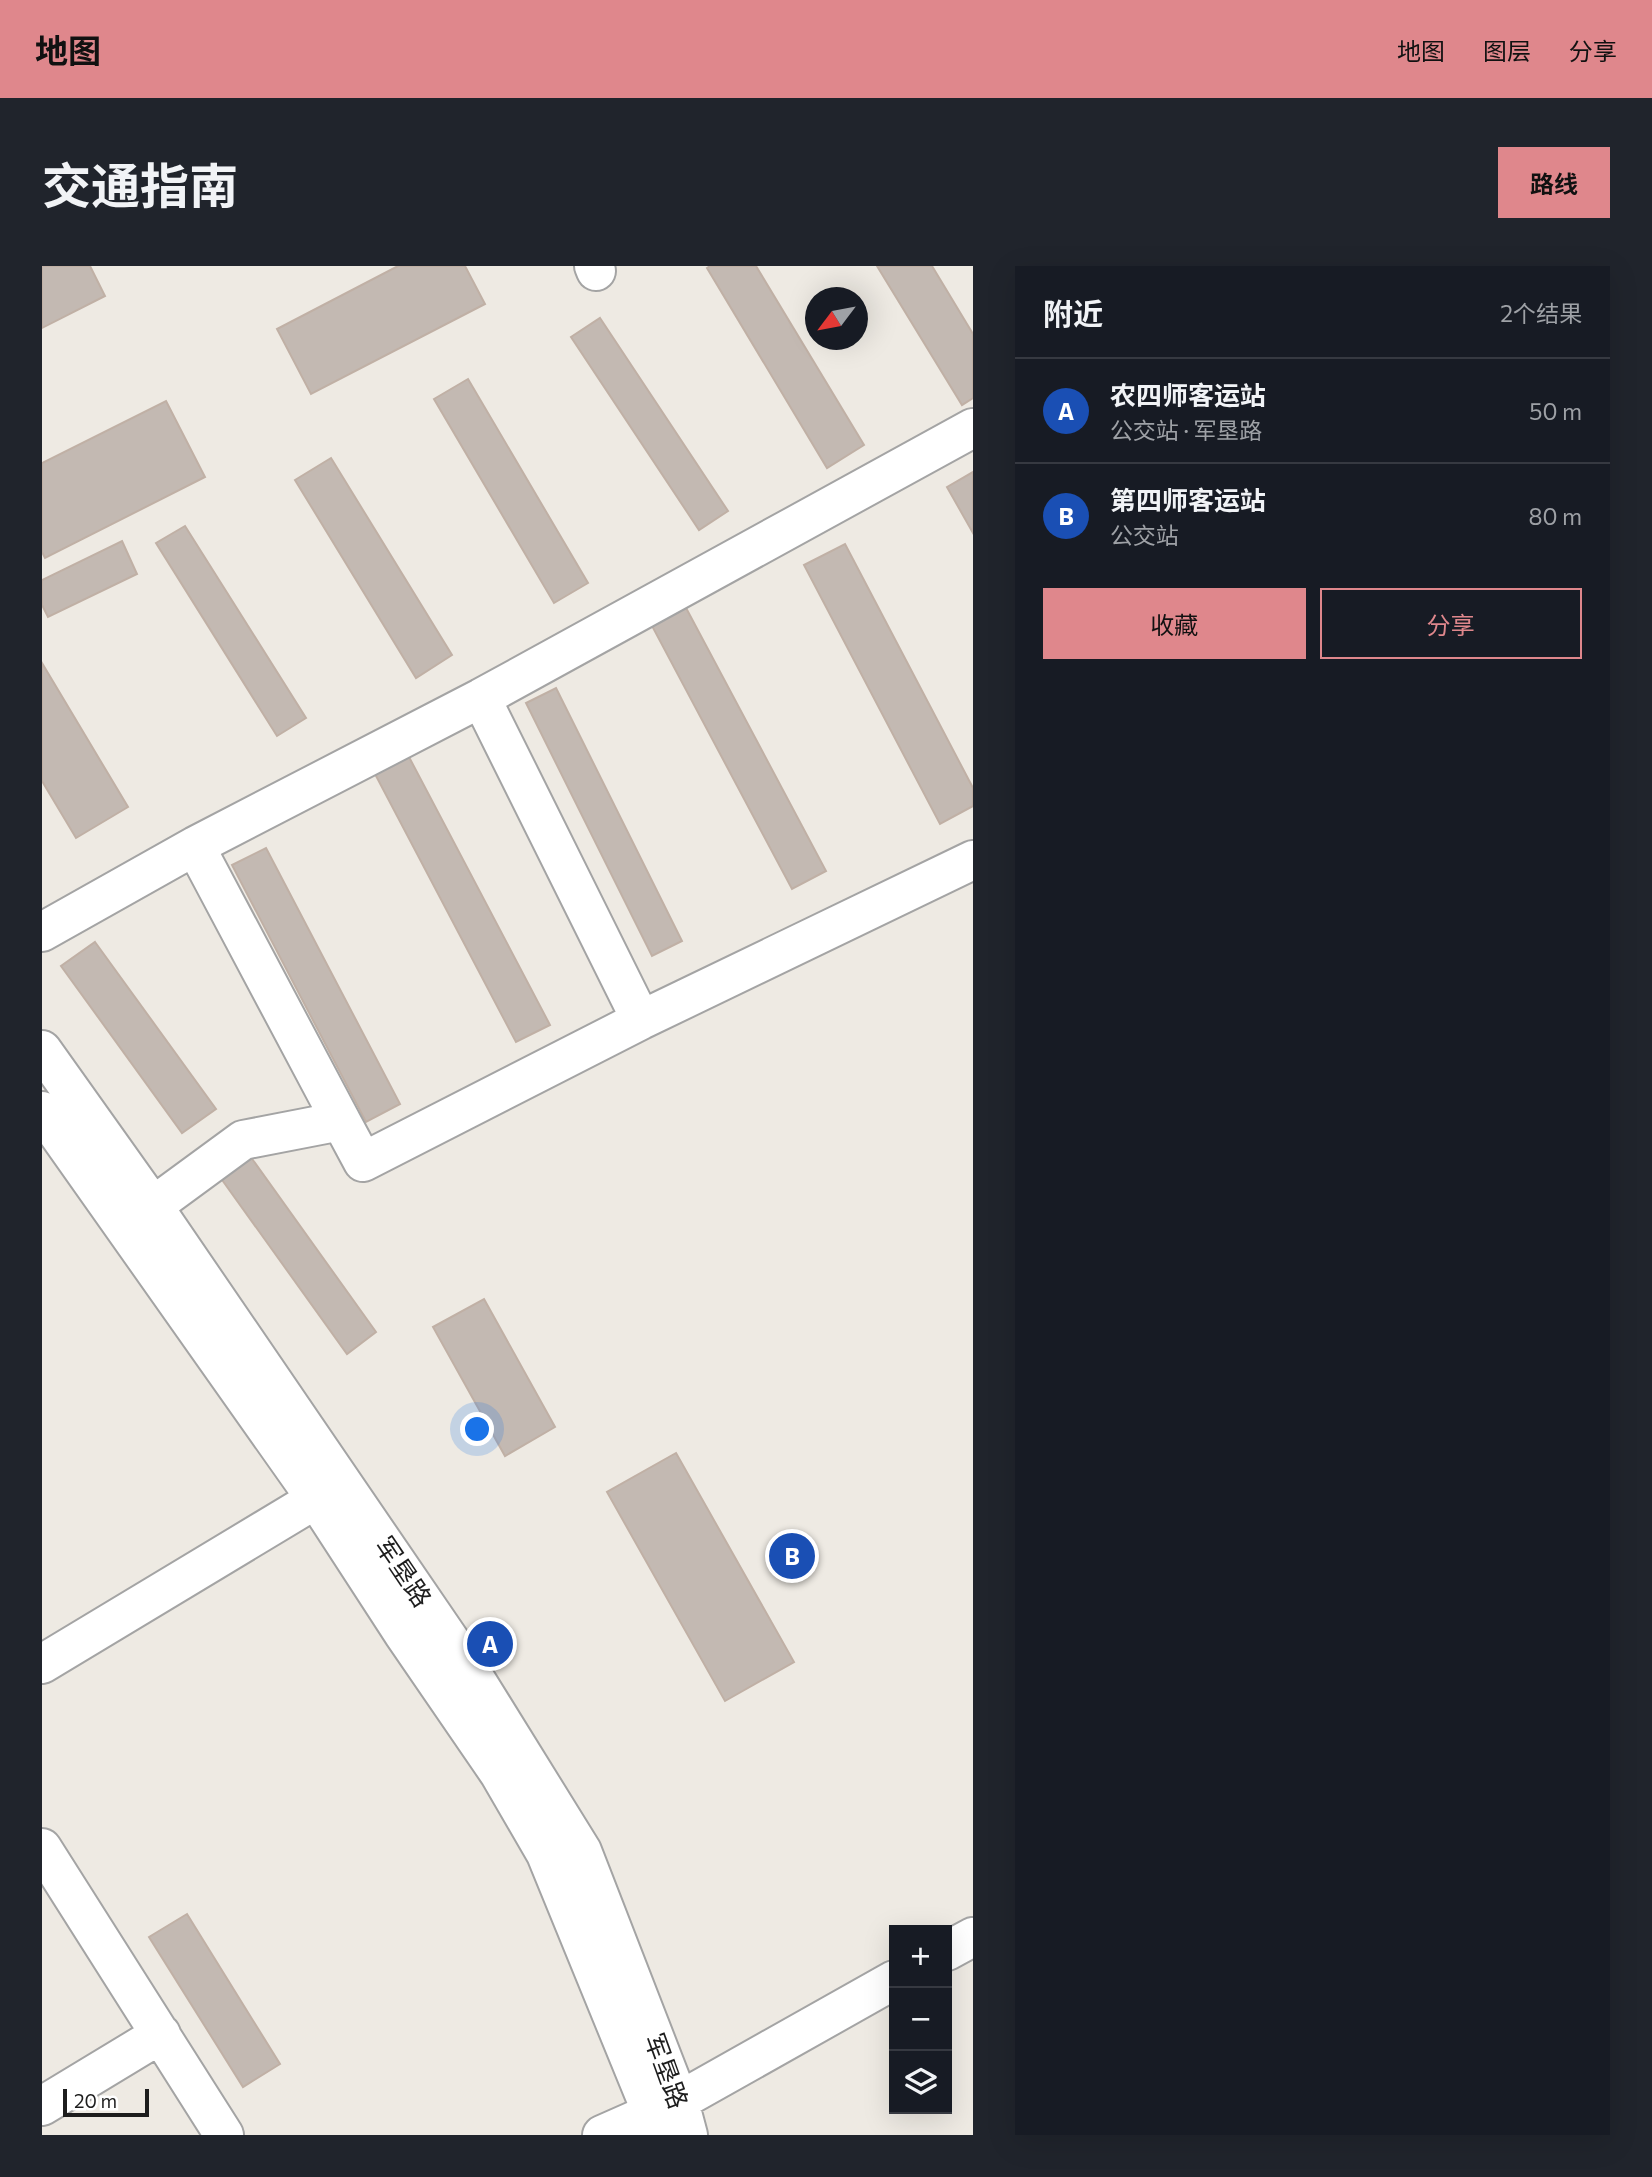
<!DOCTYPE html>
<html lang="zh">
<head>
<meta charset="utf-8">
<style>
	:root { --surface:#171b24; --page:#20242c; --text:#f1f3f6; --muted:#9ea1a6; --line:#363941; --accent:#df878c }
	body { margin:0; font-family:Commissioner,"Noto Sans SC",sans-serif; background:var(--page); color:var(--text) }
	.controls { position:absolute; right:21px; bottom:21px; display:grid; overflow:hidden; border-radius:0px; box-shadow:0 7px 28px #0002 }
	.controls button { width:63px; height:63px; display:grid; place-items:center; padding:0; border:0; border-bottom:2px solid var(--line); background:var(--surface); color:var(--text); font:35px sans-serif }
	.compass { position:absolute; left:763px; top:21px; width:63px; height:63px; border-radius:50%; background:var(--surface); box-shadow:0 7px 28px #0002; rotate:238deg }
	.scale { position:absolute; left:21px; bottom:18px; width:86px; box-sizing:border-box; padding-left:7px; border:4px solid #1d1d1d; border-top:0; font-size:19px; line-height:24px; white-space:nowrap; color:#1d1d1d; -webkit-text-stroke:5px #fff; paint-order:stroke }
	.you { position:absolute; left:436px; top:1164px; width:24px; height:24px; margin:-18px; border:5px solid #fff; border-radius:50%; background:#1a73e8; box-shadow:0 0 0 10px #1a73e833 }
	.badge { display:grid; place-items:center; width:46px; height:46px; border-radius:50%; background:var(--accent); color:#fff; font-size:23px; font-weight:700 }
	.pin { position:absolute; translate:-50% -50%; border:4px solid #fff; box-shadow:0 2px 7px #0006 }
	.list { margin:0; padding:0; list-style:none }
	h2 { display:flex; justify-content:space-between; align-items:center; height:91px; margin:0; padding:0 28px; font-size:30px }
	h2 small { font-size:23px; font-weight:400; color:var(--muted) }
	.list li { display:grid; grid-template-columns:46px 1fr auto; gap:21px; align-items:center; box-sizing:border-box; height:105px; padding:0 28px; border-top:2px solid var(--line) }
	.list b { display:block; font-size:26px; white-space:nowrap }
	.list p { margin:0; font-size:23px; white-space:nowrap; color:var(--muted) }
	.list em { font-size:23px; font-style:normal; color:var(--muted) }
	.actions { display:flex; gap:14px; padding:21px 28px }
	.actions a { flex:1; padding:16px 0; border:2px solid var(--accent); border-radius:0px; text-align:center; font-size:24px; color:var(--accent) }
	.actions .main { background:var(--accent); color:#111 }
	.icon { flex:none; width:38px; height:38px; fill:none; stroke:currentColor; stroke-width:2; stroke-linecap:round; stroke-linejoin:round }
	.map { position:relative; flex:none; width:931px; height:1869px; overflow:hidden; border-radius:0px }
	header { display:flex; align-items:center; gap:42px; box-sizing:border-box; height:98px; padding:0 35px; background:var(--accent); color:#111 }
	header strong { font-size:33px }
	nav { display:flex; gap:38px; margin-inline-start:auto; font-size:24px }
	.intro { display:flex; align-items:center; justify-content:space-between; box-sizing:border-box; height:168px; padding:0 42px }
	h1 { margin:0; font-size:49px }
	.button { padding:18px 32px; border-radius:0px; background:var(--accent); color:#111; font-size:24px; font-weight:700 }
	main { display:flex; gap:42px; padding:0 42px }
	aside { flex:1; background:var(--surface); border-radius:0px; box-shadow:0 7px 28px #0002 }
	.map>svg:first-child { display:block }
	.building { fill:#c3b9b2; stroke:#c0b0a5; stroke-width:2 }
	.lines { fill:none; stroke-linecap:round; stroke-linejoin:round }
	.minor-casing { stroke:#a4a4a4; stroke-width:42 }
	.minor { stroke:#fff; stroke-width:38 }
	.labels { text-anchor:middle; stroke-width:7; stroke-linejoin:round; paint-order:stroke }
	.street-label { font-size:26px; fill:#1d1d1d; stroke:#fff }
</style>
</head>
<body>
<header>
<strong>地图</strong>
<nav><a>地图</a><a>图层</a><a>分享</a></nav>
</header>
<div class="intro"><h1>交通指南</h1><a class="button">路线</a></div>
<main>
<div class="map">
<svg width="931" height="1869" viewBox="0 0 931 1869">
	<rect width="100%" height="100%" fill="#eeeae3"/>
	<path class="building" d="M0 0H48L63 30 0 62Z
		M356 0H423L443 38 269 128 235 63Z
		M668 0H714L822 179 785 202 665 2Z
		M835 0H890L931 68V132L920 139Z
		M558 52 686 245 657 264 529 71Z
		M426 113 546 317 512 337 392 133Z
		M124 135 163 211 3 292 0 286V197Z
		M289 192 410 389 374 412 253 214Z
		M931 206V267L905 221Z
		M143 260 264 452 235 470 114 277Z
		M80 275 95 308 6 351 0 339V314Z
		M803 278 931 522V540L898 558 762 299Z
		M643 340 784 605 750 623 609 358Z
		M0 397 86 541 34 572 0 515Z
		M514 422 640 675 610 690 484 437Z
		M367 491 508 759 474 776 333 508Z
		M224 582 358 838 324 856 190 599Z
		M53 676 174 843 140 867 19 700Z
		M208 890 334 1066 305 1088 178 911Z
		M442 1033 513 1161 463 1190 391 1061Z
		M634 1187 752 1396 683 1435 565 1226Z
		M145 1648 238 1798 201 1821 107 1671Z"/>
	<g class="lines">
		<g class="minor-casing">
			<path id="minor" d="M552 0 554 5
				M439 432 599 754
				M153 580 299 855
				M0 666 153 580 439 432 931 162
				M0 784 111 940 424 1398 540 1585 637 1835 646 1869
				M0 845 274 1233 361 1367 457 1507 504 1588 610 1847 614 1869
				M111 940 201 874 299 855 321 896 599 754 931 594
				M0 1398 274 1233
				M0 1582 182 1869
				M905 1685 931 1671
				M0 1840 119 1768
				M560 1869 637 1835 852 1714"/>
		</g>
		<use href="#minor" class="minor"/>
	</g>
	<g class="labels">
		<g class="street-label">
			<text transform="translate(361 1306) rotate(56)" y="9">军垦路</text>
			<text transform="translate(624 1805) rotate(70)" y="9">军垦路</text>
		</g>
	</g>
</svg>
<div class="controls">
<button>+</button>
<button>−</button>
<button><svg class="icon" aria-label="layers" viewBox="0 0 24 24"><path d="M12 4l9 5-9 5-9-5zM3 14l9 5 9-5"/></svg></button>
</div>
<svg class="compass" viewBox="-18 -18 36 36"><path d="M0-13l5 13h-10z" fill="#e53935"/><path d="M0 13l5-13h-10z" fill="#9ea1a6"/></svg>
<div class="scale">20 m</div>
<div class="you"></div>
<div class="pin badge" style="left:448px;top:1378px;background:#1a4fb4">A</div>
<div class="pin badge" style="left:750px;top:1290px;background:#1a4fb4">B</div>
</div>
<aside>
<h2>附近<small>2个结果</small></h2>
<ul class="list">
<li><span class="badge" style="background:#1a4fb4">A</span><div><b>农四师客运站</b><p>公交站 · 军垦路</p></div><em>50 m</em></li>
<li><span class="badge" style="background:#1a4fb4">B</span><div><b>第四师客运站</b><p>公交站</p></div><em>80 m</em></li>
</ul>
<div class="actions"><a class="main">收藏</a><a>分享</a></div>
</aside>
</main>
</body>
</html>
